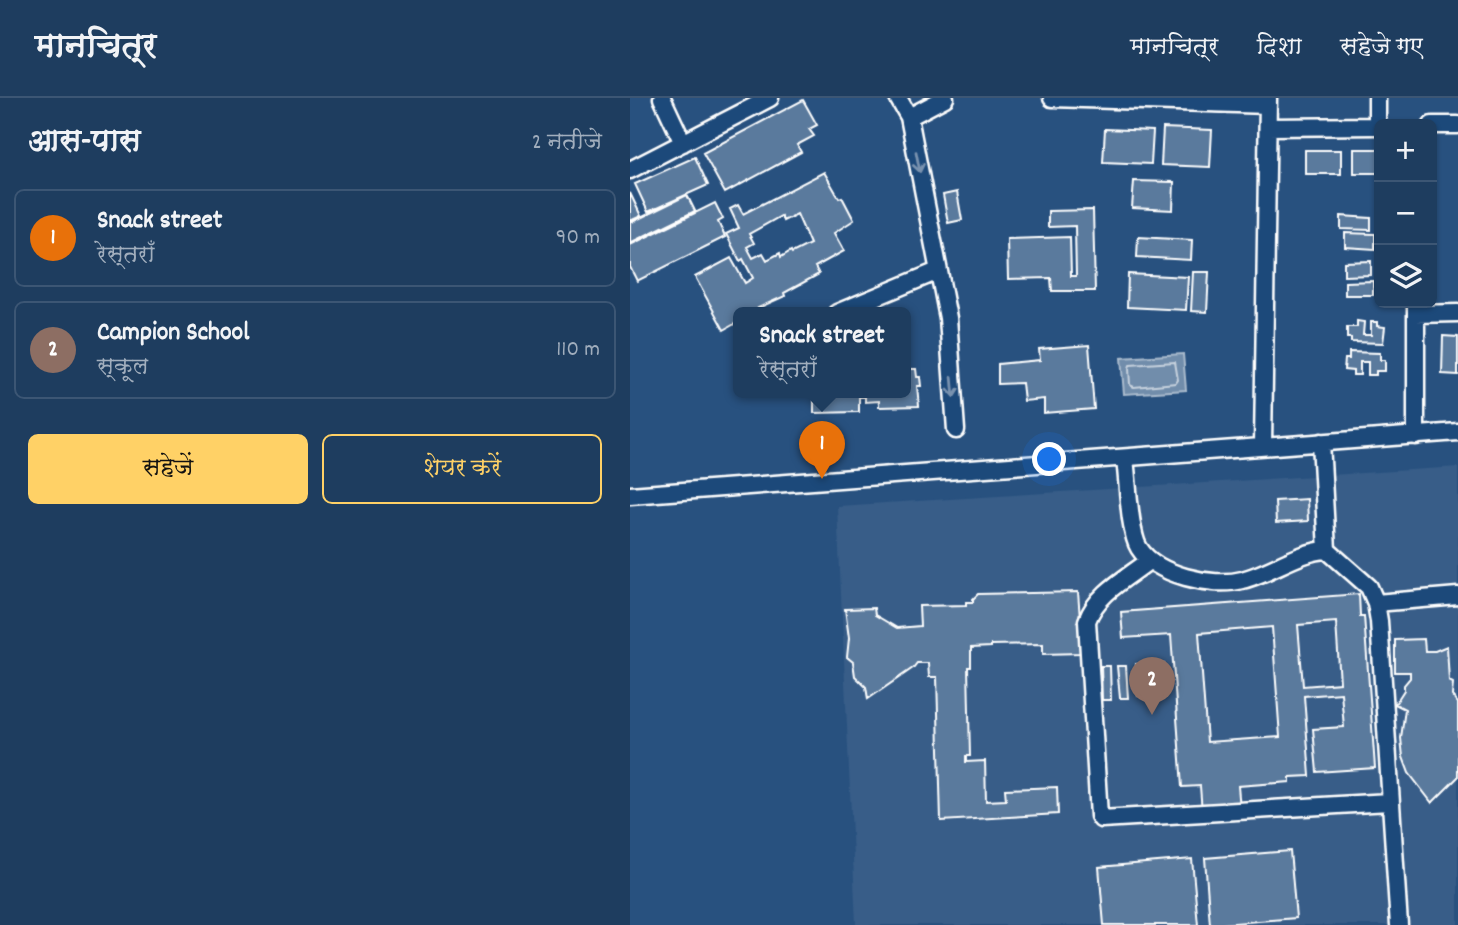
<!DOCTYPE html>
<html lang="hi">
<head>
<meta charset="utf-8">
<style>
	:root { --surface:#1e3d5f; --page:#2b4868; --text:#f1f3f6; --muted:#a1aebd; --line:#3c5674; --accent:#ffd166 }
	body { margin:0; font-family:Dekko,"Playpen Sans Deva",sans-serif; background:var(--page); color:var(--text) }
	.controls { position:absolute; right:21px; top:21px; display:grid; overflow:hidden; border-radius:10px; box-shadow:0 2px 5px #0004 }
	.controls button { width:63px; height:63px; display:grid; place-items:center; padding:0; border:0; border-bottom:2px solid var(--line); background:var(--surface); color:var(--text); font:35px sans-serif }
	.you { position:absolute; left:420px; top:362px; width:24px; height:24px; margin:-18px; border:5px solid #fff; border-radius:50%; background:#1a73e8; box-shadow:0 0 0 10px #1a73e833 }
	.badge { display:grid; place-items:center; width:46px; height:46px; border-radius:50%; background:var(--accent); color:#fff; font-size:23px; font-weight:700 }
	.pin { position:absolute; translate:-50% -58px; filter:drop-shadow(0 2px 4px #0008) }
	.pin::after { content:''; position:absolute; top:37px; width:24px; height:21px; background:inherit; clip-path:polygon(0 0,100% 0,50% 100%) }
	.popup { position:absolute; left:103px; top:209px; width:178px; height:91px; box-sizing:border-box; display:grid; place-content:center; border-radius:10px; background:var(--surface); filter:drop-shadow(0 2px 5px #0005); font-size:23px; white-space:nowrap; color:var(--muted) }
	.popup b { font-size:26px; color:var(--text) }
	.popup::after { content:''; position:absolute; left:50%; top:100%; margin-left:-14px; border:14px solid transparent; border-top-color:var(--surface) }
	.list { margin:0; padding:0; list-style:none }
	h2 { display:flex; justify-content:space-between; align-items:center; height:91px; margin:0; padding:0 28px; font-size:30px }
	h2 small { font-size:23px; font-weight:400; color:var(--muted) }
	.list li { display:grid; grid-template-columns:46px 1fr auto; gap:21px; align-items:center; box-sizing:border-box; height:98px; margin:0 14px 14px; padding:0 14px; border:2px solid var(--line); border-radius:10px }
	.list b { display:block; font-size:26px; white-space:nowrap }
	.list p { margin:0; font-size:23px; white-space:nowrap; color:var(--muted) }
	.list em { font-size:23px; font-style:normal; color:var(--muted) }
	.actions { display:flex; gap:14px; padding:21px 28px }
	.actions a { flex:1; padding:16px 0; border:2px solid var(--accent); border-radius:10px; text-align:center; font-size:24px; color:var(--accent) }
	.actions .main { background:var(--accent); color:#111 }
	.icon { flex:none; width:38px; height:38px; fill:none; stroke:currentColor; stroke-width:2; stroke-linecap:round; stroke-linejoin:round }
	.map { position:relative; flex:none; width:828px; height:827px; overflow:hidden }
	header { display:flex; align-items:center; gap:42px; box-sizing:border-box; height:98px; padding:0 35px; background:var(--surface); border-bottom:2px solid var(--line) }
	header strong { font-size:33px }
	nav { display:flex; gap:38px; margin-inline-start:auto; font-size:24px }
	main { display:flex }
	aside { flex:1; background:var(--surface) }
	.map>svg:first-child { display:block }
	.built { fill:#375d88 }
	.water { fill:#718dab; stroke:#aabbcd; stroke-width:2 }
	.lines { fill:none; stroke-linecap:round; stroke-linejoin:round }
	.shore { stroke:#c6d1dd; stroke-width:2 }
	.building { fill:#5a7a9d; stroke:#fff; stroke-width:2; fill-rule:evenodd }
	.minor-casing { stroke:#fff; stroke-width:21 }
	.minor { stroke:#1f4a7a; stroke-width:16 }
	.oneway { stroke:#7992af }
</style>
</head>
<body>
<header>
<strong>मानचित्र</strong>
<nav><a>मानचित्र</a><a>दिशा</a><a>सहेजे गए</a></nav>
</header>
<main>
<aside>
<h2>आस-पास<small>2 नतीजे</small></h2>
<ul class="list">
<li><span class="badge" style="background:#e8710a">1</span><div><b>Snack street</b><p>रेस्तराँ</p></div><em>90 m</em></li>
<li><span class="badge" style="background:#8d6e63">2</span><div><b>Campion School</b><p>स्कूल</p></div><em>110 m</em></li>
</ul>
<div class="actions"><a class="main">सहेजें</a><a>शेयर करें</a></div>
</aside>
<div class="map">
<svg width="828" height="827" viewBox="0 0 828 827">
	<rect width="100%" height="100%" fill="#28517f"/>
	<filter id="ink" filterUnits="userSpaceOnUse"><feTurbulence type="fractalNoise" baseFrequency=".0143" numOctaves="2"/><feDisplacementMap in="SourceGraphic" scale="14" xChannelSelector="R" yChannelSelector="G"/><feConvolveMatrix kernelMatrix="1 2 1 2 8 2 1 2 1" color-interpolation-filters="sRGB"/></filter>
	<g filter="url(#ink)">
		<path class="built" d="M828 369V827H226L207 408Z"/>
		<path class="water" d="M553 256 556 292 494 296 491 260Z"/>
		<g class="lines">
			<path class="shore" d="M545 264 548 282 546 285 504 289 500 287 499 270 500 267Z"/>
		</g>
		<path class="building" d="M173 2 187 27 179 31 184 38 167 47 171 54 95 95 73 55Z
			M533 30 582 32 580 69 531 67Z
			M475 31 523 33 521 66 473 64Z
			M724 51H749V75H724Z
			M675 52H711V76H675Z
			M65 59 78 87 18 114 5 86Z
			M194 74 209 100 212 99 224 122 204 135 214 153 185 169 189 176 154 195 155 198 128 210 130 213 108 215V224L94 232 65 179 101 160 115 185 123 180 113 161 110 163 96 136 109 130 100 111 108 107 113 116ZM167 116 180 146 162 155 161 153 151 159 150 155 137 162 133 155 123 160 117 149 124 145 119 136 151 118 153 123Z
			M504 83 544 84 543 112 502 110Z
			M327 94 332 122 318 125 313 97Z
			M0 95 11 118 0 123Z
			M57 97 65 113 0 145V125Z
			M85 105 93 121 88 124 95 139 7 183 0 169V147Z
			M463 112 465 193H422L421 180 378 181 377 141 440 139 441 178H446L445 128 418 129V113Z
			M711 118 741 120V132L711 131Z
			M715 135 745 136V151L715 149Z
			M508 139 562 142 561 162 507 159Z
			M741 163V177L714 178V164Z
			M563 174H579L577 214 561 213Z
			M498 176 558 179 556 212 497 209Z
			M743 183V197H715V184Z
			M727 223 734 224 733 237H741V224H747V228L755 229 753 245 721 244V240H717V229H727Z
			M813 238 828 239V277L812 276Z
			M459 247 464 311 414 315V301L394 303 392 285 368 286V266L410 262 409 251Z
			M719 254 750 255V262H755V273H746V277H738V264H730V277H723V273L714 272 715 261H719Z
			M276 271H286L287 279H290L291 288H287L289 308 249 309V303L235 304V299H229V314L184 315V298H181L180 295H276Z
			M677 401 678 423 646 425 645 403Z
			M448 494 450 521 447 524 451 528V555L413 556V546L361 547V549L341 550V569H338L340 658H336V664L355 663 356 703 376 702 375 691 427 689 428 716 311 723 307 579H299L298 565H287L283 570 238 601 236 589 225 578 223 564 217 559 219 540 215 511 244 510 245 517 267 530 290 528 289 508 336 507V504H343V501L348 496Z
			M729 496 730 518H734L745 670 687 674 683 631 714 629 711 595 674 598 680 678 660 679V684L608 688 610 711 572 714 570 688 552 689 541 537 493 540 491 514ZM706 524 710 585 673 588 668 527ZM642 529 650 639 577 644 569 535Z
			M794 541 795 553H805L817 548 819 583 823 585 822 598 828 605V679L802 705 779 675 773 659 771 640 775 611 765 606 774 592V587L780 580V574H765V542Z
			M506 566H515L516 598H508Z
			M524 566H534L536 596H526Z
			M471 568H480L481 602H472Z
			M487 568H496L498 600H490Z
			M660 753 666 820 580 827 575 760Z
			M562 761 568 827H474L469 769Z"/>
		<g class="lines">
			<g class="minor-casing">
				<path id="minor" d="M32 0 53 45
					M268 0 279 19 318 220 326 332
					M422 0 638 7
					M747 0V28
					M279 19 315 0
					M802 27H828
					M638 29 749 28
					M0 72 140 0
					M786 205V338
					M207 215 308 173
					M786 216 828 215
					M691 344 697 452
					M633 348 638 0
					M495 361C498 382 499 434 509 450 526 477 583 490 612 482 639 476 669 453 697 452L739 489 746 505 749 523 769 827
					M0 397 828 334
					M520 462C497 480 467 495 457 523L469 718 471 721 759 704
					M746 505 828 498"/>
			</g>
			<use href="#minor" class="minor"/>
		</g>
		<defs><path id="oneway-shaft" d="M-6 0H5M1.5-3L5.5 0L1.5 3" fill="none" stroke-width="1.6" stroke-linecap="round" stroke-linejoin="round" transform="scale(1.75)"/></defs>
		<g class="oneway">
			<use href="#oneway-shaft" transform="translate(288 64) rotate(79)"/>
			<use href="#oneway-shaft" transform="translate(323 289) rotate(85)"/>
		</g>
	</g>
</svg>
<div class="controls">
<button>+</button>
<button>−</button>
<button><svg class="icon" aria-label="layers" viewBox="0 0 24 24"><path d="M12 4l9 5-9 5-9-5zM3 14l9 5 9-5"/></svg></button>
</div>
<div class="you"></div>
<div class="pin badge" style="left:192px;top:381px;background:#e8710a">1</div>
<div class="popup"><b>Snack street</b>रेस्तराँ</div>
<div class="pin badge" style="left:522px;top:617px;background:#8d6e63">2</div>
</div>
</main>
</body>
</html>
